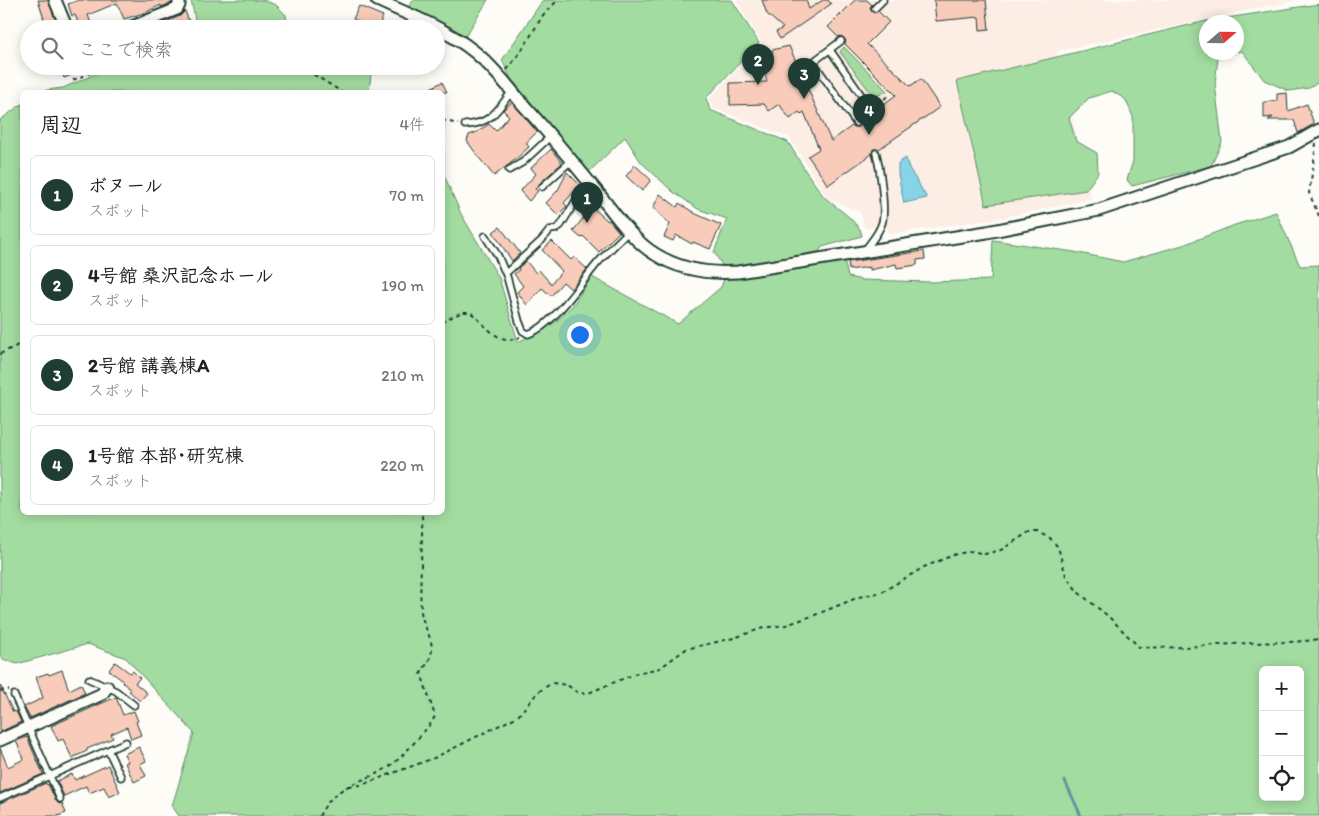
<!DOCTYPE html>
<html lang="ja">
<head>
<meta charset="utf-8">
<style>
	:root { --surface:#fff; --page:#f2f2f2; --text:#202124; --muted:#757577; --line:#e0e0e0; --accent:#1f3d34 }
	body { margin:0; font-family:Itim,"Klee One",sans-serif; background:var(--page); color:var(--text) }
	.controls { position:absolute; right:15px; bottom:15px; display:grid; overflow:hidden; border-radius:8px; box-shadow:0 2px 12px #0003 }
	.controls button { width:45px; height:45px; display:grid; place-items:center; padding:0; border:0; border-bottom:1px solid var(--line); background:var(--surface); color:var(--text); font:25px sans-serif }
	.compass { position:absolute; left:1199px; top:15px; width:45px; height:45px; border-radius:50%; background:var(--surface); box-shadow:0 2px 12px #0003; rotate:70deg }
	.you { position:absolute; left:579px; top:334px; width:18px; height:18px; margin:-12px; border:4px solid #fff; border-radius:50%; background:#1a73e8; box-shadow:0 0 0 8px #1a73e833 }
	.badge { display:grid; place-items:center; width:32px; height:32px; border-radius:50%; background:var(--accent); color:#fff; font-size:16px; font-weight:700 }
	.pin { position:absolute; translate:-50% -41px; filter:drop-shadow(0 1px 2px #0008) }
	.pin::after { content:''; position:absolute; top:26px; width:18px; height:15px; background:inherit; clip-path:polygon(0 0,100% 0,50% 100%) }
	.list { margin:0; padding:0; list-style:none }
	h2 { display:flex; justify-content:space-between; align-items:center; height:65px; margin:0; padding:0 20px; font-size:21px }
	h2 small { font-size:16px; font-weight:400; color:var(--muted) }
	.list li { display:grid; grid-template-columns:32px 1fr auto; gap:15px; align-items:center; box-sizing:border-box; height:80px; margin:0 10px 10px; padding:0 10px; border:1px solid var(--line); border-radius:8px }
	.list b { display:block; font-size:19px; white-space:nowrap }
	.list p { margin:0; font-size:16px; white-space:nowrap; color:var(--muted) }
	.list em { font-size:16px; font-style:normal; color:var(--muted) }
	.icon { flex:none; width:28px; height:28px; fill:none; stroke:currentColor; stroke-width:2; stroke-linecap:round; stroke-linejoin:round }
	.map { position:relative; flex:none; width:1319px; height:816px; overflow:hidden }
	.search { position:absolute; background:var(--surface); box-shadow:0 2px 12px #0003; left:20px; top:20px; width:425px; height:55px; display:flex; align-items:center; gap:12px; box-sizing:border-box; padding:0 18px; border-radius:28px; color:var(--muted); font-size:19px }
	.panel { position:absolute; background:var(--surface); box-shadow:0 2px 12px #0003; left:20px; top:90px; width:425px; height:425px; border-radius:8px }
	.map>svg:first-child { display:block }
	.built { fill:#fcede5 }
	.green { fill:#a3dca0; stroke:#618c6a; fill-rule:evenodd }
	.water { fill:#87d3e7; stroke:#5d979f }
	.lines { fill:none; stroke-linecap:round; stroke-linejoin:round }
	.stream { stroke:#5d979f; stroke-width:3 }
	.building { fill:#f8cbba; stroke:#1f3d34 }
	.lane-casing { stroke:#1f3d34; stroke-width:9 }
	.street-casing { stroke:#1f3d34; stroke-width:15 }
	.path { stroke:#1f3d34; stroke-width:2; stroke-dasharray:4 4; stroke-linecap:butt }
	.lane { stroke:#fdfcf7; stroke-width:5.5 }
	.street { stroke:#fdfcf7; stroke-width:11 }
</style>
</head>
<body>
<div class="map">
<svg width="1319" height="816" viewBox="0 0 1319 816">
	<rect width="100%" height="100%" fill="#fdfcf7"/>
	<filter id="ink" filterUnits="userSpaceOnUse"><feTurbulence type="fractalNoise" baseFrequency=".02" numOctaves="2"/><feDisplacementMap in="SourceGraphic" scale="10" xChannelSelector="R" yChannelSelector="G"/><feConvolveMatrix kernelMatrix="1 2 1 2 8 2 1 2 1" color-interpolation-filters="sRGB"/></filter>
	<g filter="url(#ink)">
		<path class="built" d="M740 0H1297L1057 51 1091 199 1007 217 891 234 887 228H865L860 212 827 198 790 138 713 108 709 99 762 44 737 2Z"/>
		<path class="green" d="M191 0H263L276 5 286 15 288 29H197Z
			M413 0H488L465 37 409 8Z
			M543 0H732L759 43 706 98 710 110 788 142 805 170 824 197 849 217 860 229 862 236 822 247 818 253 724 268 714 252 727 219 698 209 672 191 641 162 625 137 589 172 510 77 502 60Z
			M1319 4V82L1309 88 1289 91 1264 80 1242 51 1237 52 1236 22H1206V52L1235 53 1218 57 1215 84 1222 142 1211 166 1132 186 1127 180 1133 161V117L1126 100 1112 91 1089 98 1069 118 1076 141 1097 153 1098 173 1086 190 986 205 957 81 1206 21Z
			M844 47 887 91 874 97 840 52Z
			M114 66H369L371 74 369 92H42L47 90 63 88Z
			M22 104V512H442L443 120 444 121V175L461 214 499 278 518 342 554 323 572 306 592 277 678 324 721 287 725 277 844 259 848 277 862 280 931 282 991 280 993 240 1074 252 1123 262 1183 245 1235 225 1276 212 1300 266 1319 265V816H179L172 806 194 733 126 658 88 644 17 664 0 658V120ZM1263 670H1300V797H1263Z"/>
		<path class="water" d="M906 158 909 168 927 198 904 203 898 174V163Z"/>
		<g class="lines">
			<path class="stream" d="M1065 781 1081 816"/>
		</g>
		<path class="building" d="M38 0H48L59 29H47Z
			M79 0H172V3L161 7V5L144 13 124 19 117 3 88 15 93 29H81L75 15 72 16 68 4Z
			M762 0H806L809 9 823 0H828L831 4 780 39 776 32 783 28 767 14Z
			M855 0H867L872 5 870 7 871 11 874 13 878 11 889 22 867 44 910 86 921 79 940 107 879 149H873L872 154 828 185 808 156 819 149 804 112 801 114 799 112 790 119 779 104 769 111 764 104 730 105V83L767 82 761 56 772 54V50L789 46 831 141 852 126 854 127H858L860 124V121L869 114 871 116H875L877 114V109L896 95 845 44 846 41 844 38 841 36 838 37 828 27Z
			M934 0H986L989 29 980 30 979 17 936 21Z
			M359 6 383 16 378 29H375L353 19Z
			M185 11 190 24 178 29H148L180 16Z
			M60 66H91V67L64 78Z
			M442 82 447 92H423Z
			M1287 93 1288 111 1307 104 1314 124 1298 133 1294 120H1268L1273 117 1264 118V102L1277 101V94Z
			M512 102 537 132 526 143 529 147 516 159 494 176 480 159 467 141 469 135 477 132 489 124 496 131 509 116 503 110Z
			M551 149 562 163 539 184 535 189 538 191 529 201 520 191 536 174 531 168Z
			M635 165 651 180 642 191 626 176Z
			M567 172 580 185 564 203 567 206 558 215 546 203 558 190Z
			M660 194 677 207 679 203 696 214 721 225 710 249 693 242 692 244 676 235 673 241 664 237 670 224 653 208Z
			M592 207 608 221 609 220 619 232 599 252 583 236 581 238 573 231Z
			M500 227 520 253 512 261 493 232Z
			M552 241 571 260 574 257 587 269 571 289 563 282 551 296 542 288 527 305 517 292 523 286 514 274 519 270 518 268 526 261 536 273 539 270 551 284 562 271 542 250Z
			M924 251 925 259 917 260V265L897 268 896 264 870 270V267L849 270 848 262Z
			M115 662 130 673 133 671 140 678 135 683 147 693 140 701 129 691 131 690 122 682 123 681 109 670Z
			M62 670 69 690 81 684 85 693 30 718 24 707 43 698 36 677 48 673 49 675Z
			M0 685 13 712 16 711 21 722 0 732Z
			M116 697 123 715 134 711 138 721 136 722 141 735 131 739 127 727 111 734 113 738 87 749V751L72 758 63 739 58 741 51 726Z
			M27 737 43 774 0 793V748L8 767 24 759 16 741Z
			M139 747 146 761 140 764 146 776 134 782 125 763 128 762 124 754Z
			M108 765 120 792 109 797 104 787 89 793 86 786 64 796 57 781 72 774 75 780Z
			M46 783 47 785 48 784 56 801 59 804 62 803 66 813 58 816H0V803Z"/>
		<g class="lines">
			<g class="lane-casing">
				<path id="lane" d="M875 8 883 0
					M841 41 813 62 856 123
					M830 50 873 112
					M465 125C491 124 498 110 512 91
					M509 170 523 162 551 136
					M542 187 571 161
					M485 236 498 256 507 277 519 321 523 331 528 334C552 327 580 284 596 265 606 253 618 242 629 231
					M865 250C871 242 879 233 882 223 886 209 880 168 876 153
					M506 273 542 240 550 230 556 229 561 225 588 181
					M89 679 116 691 134 705
					M14 695 60 799
					M108 750 121 777
					M0 798 126 742"/>
			</g>
			<g class="street-casing">
				<path id="street" d="M55 0 67 29
					M377 0C414 17 455 32 485 61 498 74 509 87 520 101 547 131 573 162 598 193 614 213 633 241 655 254 680 270 709 274 738 272L987 232 1099 210 1289 147 1305 138 1319 130
					M127 29 177 9 179 5V0
					M0 740 102 694 107 687"/>
			</g>
			<path class="path" d="M208 29C222 25 229 22 242 29
				M300 66 342 92
				M507 70 524 47 543 15 558 0
				M73 80 108 66
				M879 105 889 94
				M442 120 458 124
				M1316 143 1314 161 1309 193 1319 216
				M442 322 462 312H470C485 323 497 347 520 337
				M0 354 22 343
				M0 691 5 690H9
				M349 786 361 785 434 758 518 716 538 692 552 683 567 685 577 692 586 694 637 673 660 668 686 649 734 638 763 628 786 625 815 615 859 597 882 592 924 567 956 554 972 551 985 554 1001 550 1029 532H1037L1050 538 1058 547 1066 576 1078 592 1108 616 1139 647C1176 649 1213 645 1250 643 1273 642 1296 643 1319 639
				M319 816C339 779 364 785 393 764 406 753 421 735 432 722L435 716 421 673C426 665 432 658 432 648 431 635 422 624 421 611 419 578 423 545 422 512"/>
			<use href="#lane" class="lane"/>
			<use href="#street" class="street"/>
		</g>
	</g>
</svg>
<div class="controls">
<button>+</button>
<button>−</button>
<button><svg class="icon" aria-label="locate" viewBox="0 0 24 24"><circle cx="12" cy="12" r="6"/><path d="M12 2v4M12 18v4M2 12h4M18 12h4"/></svg></button>
</div>
<svg class="compass" viewBox="-18 -18 36 36"><path d="M0-13l5 13h-10z" fill="#e53935"/><path d="M0 13l5-13h-10z" fill="#757577"/></svg>
<div class="you"></div>
<div class="pin badge" style="left:587px;top:223px">1</div>
<div class="pin badge" style="left:758px;top:85px">2</div>
<div class="pin badge" style="left:804px;top:99px">3</div>
<div class="pin badge" style="left:869px;top:135px">4</div>
<div class="search"><svg class="icon" aria-label="search" viewBox="0 0 24 24"><circle cx="10" cy="10" r="6"/><path d="M15 15l6 6"/></svg>ここで検索</div>
<section class="panel">
<h2>周辺<small>4件</small></h2>
<ul class="list">
<li><span class="badge">1</span><div><b>ボヌール</b><p>スポット</p></div><em>70 m</em></li>
<li><span class="badge">2</span><div><b>4号館 桑沢記念ホール</b><p>スポット</p></div><em>190 m</em></li>
<li><span class="badge">3</span><div><b>2号館 講義棟A</b><p>スポット</p></div><em>210 m</em></li>
<li><span class="badge">4</span><div><b>1号館 本部･研究棟</b><p>スポット</p></div><em>220 m</em></li>
</ul>
</section>
</div>
</body>
</html>
